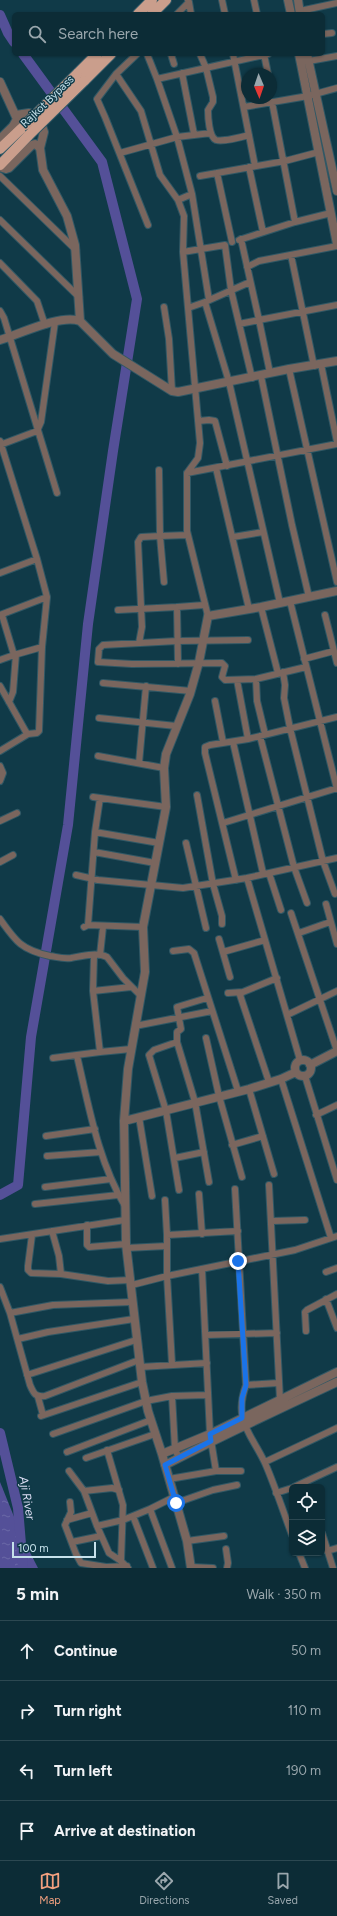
<!DOCTYPE html>
<html lang="en">
<head>
<meta charset="utf-8">
<style>
	:root { --surface:#0c2c36; --page:#15343e; --text:#f1f3f6; --muted:#9aa7ad; --line:#2c4851; --accent:#f2a07f }
	body { margin:0; font-family:Figtree,sans-serif; background:var(--page); color:var(--text) }
	.controls { position:absolute; right:12px; bottom:12px; display:grid; overflow:hidden; border-radius:6px; box-shadow:0 1px 3px #0004 }
	.controls button { width:36px; height:36px; display:grid; place-items:center; padding:0; border:0; border-bottom:1px solid var(--line); background:var(--surface); color:var(--text); font:20px sans-serif }
	.compass { position:absolute; left:241px; top:68px; width:36px; height:36px; border-radius:50%; background:var(--surface); box-shadow:0 1px 3px #0004; rotate:178deg }
	.scale { position:absolute; left:12px; bottom:10px; width:84px; box-sizing:border-box; padding-left:4px; border:2px solid #c6e1eb; border-top:0; font-size:11px; line-height:14px; white-space:nowrap; color:#c6e1eb; -webkit-text-stroke:3px #103a48; paint-order:stroke }
	.stop { position:absolute; width:12px; height:12px; margin:-9px; border:3px solid #1a73e8; border-radius:50%; background:#fff }
	.stop.end { background:#1a73e8; border-color:#fff; box-shadow:0 1px 4px #0008 }
	.list { margin:0; padding:0; list-style:none }
	h2 { display:flex; justify-content:space-between; align-items:center; height:52px; margin:0; padding:0 16px; font-size:17px }
	h2 small { font-size:13px; font-weight:400; color:var(--muted) }
	.list li { display:grid; grid-template-columns:26px 1fr auto; gap:12px; align-items:center; box-sizing:border-box; height:60px; padding:0 16px; border-top:1px solid var(--line) }
	.list b { display:block; font-size:15px; white-space:nowrap }
	.list em { font-size:13px; font-style:normal; color:var(--muted) }
	.icon { flex:none; width:22px; height:22px; fill:none; stroke:currentColor; stroke-width:2; stroke-linecap:round; stroke-linejoin:round }
	.map { position:relative; flex:none; width:337px; height:1568px; overflow:hidden }
	.search { position:absolute; background:var(--surface); box-shadow:0 1px 3px #0004; left:12px; right:12px; top:12px; height:44px; display:flex; align-items:center; gap:10px; box-sizing:border-box; padding:0 14px; border-radius:6px; color:var(--muted); font-size:15px }
	.sheet { height:292px; background:var(--surface) }
	nav { display:flex; justify-content:space-around; align-items:center; box-sizing:border-box; height:56px; border-top:1px solid var(--line); background:var(--surface); font-size:11px; color:var(--muted) }
	nav a { display:grid; justify-items:center; gap:2px }
	nav .on { color:var(--accent) }
	.map>svg:first-child { display:block }
	.water { fill:url(#water-ripples) }
	.lines { fill:none; stroke-linecap:round; stroke-linejoin:round }
	.river { stroke:#545098; stroke-width:10 }
	.minor-casing { stroke:#315865; stroke-width:8 }
	.tertiary-casing { stroke:#315865; stroke-width:10 }
	.trunk-casing { stroke:#315865; stroke-width:12 }
	.minor { stroke:#7a665e; stroke-width:6 }
	.tertiary { stroke:#7a665e; stroke-width:8 }
	.trunk { stroke:#ca9e8c; stroke-width:10 }
	.trunk-bridge-casing { stroke:#315865; stroke-width:12; stroke-linecap:butt }
	.trunk-bridge { stroke:#ca9e8c; stroke-width:10 }
	.route { stroke:#1a73e8; stroke-width:5 }
	.labels { text-anchor:middle; stroke-width:3; stroke-linejoin:round; paint-order:stroke }
	.street-label { font-size:11px; fill:#c6e1eb; stroke:#103a48 }
	.water-label { font-size:12px; font-style:italic; fill:#dddef4; stroke:#103a48 }
</style>
</head>
<body>
<div class="map">
<svg width="337" height="1568" viewBox="0 0 337 1568">
	<defs>
		<pattern id="water-ripples" width="26" height="14" patternUnits="userSpaceOnUse"><rect width="26" height="14" fill="#545098"/><path d="M2 4q2-2 4 0t4 0M15 11q2-2 4 0t4 0" fill="none" stroke="#6b69a7"/></pattern>
	</defs>
	<rect width="100%" height="100%" fill="#103a48"/>
	<path class="water" d="M0 1482 23 1539 38 1568H0Z"/>
	<g class="lines">
		<path class="river" d="M0 15 8 33 14 42
			M0 1195 18 1185 31 1037 68 825 88 624 113 451 137 299 102 162 23 54
			M0 1433 18 1508 23 1568"/>
		<g class="minor-casing">
			<path id="minor" d="M222 0 225 14
				M254 0 257 14
				M189 2 191 14
				M300 11 337 3
				M177 14 189 2 188 0
				M323 34 332 33
				M137 54 116 74 141 111 160 175 178 200 184 216 183 252 225 245 231 290 252 378
				M147 54 157 79
				M171 54 174 64
				M200 54 206 68 213 97V102L208 110C208 117 209 137 216 140 222 142 242 137 249 135
				M233 54 255 166
				M264 54 268 74
				M309 61 337 56
				M182 73 194 134
				M116 74 97 99 105 117 148 225
				M272 102 295 222
				M244 107 308 96 337 88
				M120 153 177 137 211 133
				M249 167 263 232
				M0 176 76 250
				M200 176 217 173
				M178 200 192 194
				M0 220 79 297
				M241 239 259 320 337 305
				M239 240 295 222 331 213
				M232 242 217 173 285 161 319 152
				M183 252 188 308
				M291 255 314 366
				M0 263 37 301 45 325
				M247 267 259 261 337 246
				M250 282 205 302 229 382 280 603
				M209 300 192 194 177 137 157 79 268 54
				M205 302 188 308 200 443 198 458 187 473V531L208 616
				M164 307 169 339 172 391
				M0 311 4 318 57 493
				M239 324 259 320 270 373
				M321 364 337 442
				M289 369 337 582
				M261 376 292 525 309 597
				M198 421 209 420 215 421 227 466
				M0 441 37 559 0 573
				M0 445 37 431 41 422 55 322
				M216 468 249 609
				M159 470 160 536 187 535
				M187 473 337 444
				M233 537 263 532
				M290 601 337 789
				M261 607 278 673
				M118 610 177 607
				M0 615 47 597 37 559
				M325 615 337 663
				M248 640 177 641 103 645 99 649 98 662 132 664 222 663 225 666 222 677 225 680 256 679 306 667
				M139 643 142 627 138 542 141 537 160 536 164 582
				M14 655 42 647
				M304 659 334 651
				M0 660 14 655 2 615
				M178 664 177 607 204 605
				M283 672 285 685 284 698 290 728 323 861 335 894
				M256 679 257 701 265 734
				M237 680 248 739
				M103 683 191 691
				M0 686 26 732 28 734 37 733 39 731 42 647 47 597
				M215 701 223 742
				M9 702 13 692 16 654
				M99 718 176 726
				M260 736 294 867 307 903
				M233 742 263 873
				M0 751 28 734
				M98 756 164 768
				M139 763 146 686
				M0 766 3 773 0 781
				M197 795 213 884 222 916V924
				M93 797 166 807
				M0 821 17 813
				M223 823 337 788
				M95 832 159 843
				M186 843 206 928
				M94 852 155 863
				M0 862 13 855
				M269 873 281 910
				M76 875 98 880 183 888 247 878 337 858
				M247 878 300 1060
				M236 880 205 753V747L210 745 248 739 337 717
				M326 904 337 944
				M291 913 337 1051
				M0 919C16 942 22 950 50 956 57 957 63 959 71 958 82 956 97 952 107 957L123 978 141 996
				M88 925 95 832 100 798
				M84 927 88 925 143 927
				M299 933 330 922
				M219 939 230 977
				M173 951 189 949 194 953 238 1091
				M223 952 265 940
				M94 955 93 991 100 1052 131 1049
				M100 955 103 927
				M93 991 131 987
				M228 993 243 992
				M207 998 177 1007 181 1029 177 1032V1042L195 1102 209 1182
				M287 1015 337 991
				M135 1026 212 1011
				M206 1038 219 1096 242 1177
				M177 1042 154 1050 149 1055 166 1111 179 1190
				M77 1056C89 1107 98 1161 125 1206
				M53 1058 100 1052
				M305 1076 337 1180
				M281 1079 331 1238
				M269 1082 240 995 243 992 277 978
				M249 1089 274 1174
				M316 1115 337 1105
				M139 1117 152 1196
				M46 1136 95 1129
				M232 1145 263 1136
				M47 1156 101 1152
				M175 1158 204 1152
				M269 1185 280 1400
				M45 1187 111 1179
				M235 1189 246 1385C233 1421 251 1433 265 1463 275 1486 283 1511 292 1535
				M199 1194 202 1234
				M165 1200 167 1235V1276L172 1364
				M35 1204 118 1195
				M272 1221 305 1220
				M87 1225V1245L89 1247 126 1244
				M52 1231 59 1256 61 1274
				M32 1235 28 1266V1270L31 1273 61 1274 108 1281 131 1280
				M167 1235 238 1231
				M0 1239 125 1220
				M126 1248 167 1246
				M326 1272 337 1268
				M132 1285 167 1276 295 1250 337 1236
				M0 1287 10 1313 30 1385C34 1394 35 1397 45 1396L139 1360
				M326 1299 337 1328
				M10 1313 53 1305 132 1302
				M306 1331 305 1312 307 1310 337 1294
				M206 1335 277 1333
				M18 1339 48 1332 134 1319
				M140 1367 207 1363
				M27 1375 136 1340
				M246 1385 278 1383
				M38 1397 43 1415
				M41 1416 142 1382
				M53 1434 146 1401 172 1396
				M107 1450 123 1505 121 1561 128 1568
				M67 1452 151 1420
				M86 1458 155 1434
				M179 1458 175 1449 172 1396 207 1395
				M265 1462 337 1428
				M69 1471 84 1491 97 1526 123 1520 150 1509
				M216 1471H241
				M169 1479 216 1471 210 1434 202 1269
				M294 1487 337 1467
				M84 1491 112 1488 119 1490
				M276 1493 292 1488
				M70 1502 71 1512 65 1525 76 1554 81 1563 106 1567 127 1566
				M176 1503 213 1490 237 1485
				M133 1516 153 1568
				M67 1520 92 1513
				M97 1526 109 1553 121 1561
				M322 1533 333 1568
				M187 1541 224 1536
				M72 1542 101 1536
				M226 1549 228 1563 227 1568
				M327 1551 337 1548
				M299 1553 305 1568
				M191 1567 213 1568
				M172 1568 150 1509 174 1497"/>
		</g>
		<g class="tertiary-casing">
			<path id="tertiary" d="M288 0 291 14
				M298 0 300 14
				M299 54 337 244
				M307 54 337 191
				M0 82 17 119 13 126 0 139
				M16 115 29 113 39 117 44 132 40 148
				M0 167 6 169 9 168 32 145 35 144 40 148 43 170 67 216 75 245 80 321
				M0 340C20 334 60 314 80 321L113 354 172 391 178 392 289 369 337 361
				M295 1068a8 8 0 1 1 16 0a8 8 0 1 1-16 0Z
				M310 1065 337 1051
				M124 1121 249 1089 281 1079 296 1072
				M162 1454 210 1434 337 1372
				M165 1465C222 1436 279 1409 337 1382
				M191 1568 187 1541 162 1454 148 1411 142 1382 126 1244 124 1121 128 1069 145 972 143 927 166 807 164 768 166 754 190 694 199 662 208 616 261 607 337 591"/>
		</g>
		<g class="trunk-casing">
			<path id="trunk" d="M138 14 152 0
				M152 14 166 0
				M77 74 97 54
				M84 81 111 54
				M0 149 25 125
				M0 165 29 135"/>
		</g>
		<use href="#minor" class="minor"/>
		<use href="#tertiary" class="tertiary"/>
		<use href="#trunk" class="trunk"/>
		<g class="trunk-bridge-casing">
			<path id="trunk-bridge" d="M25 125 77 74
				M29 135 84 81"/>
		</g>
		<use href="#trunk-bridge" class="trunk-bridge"/>
	</g>
	<g class="lines">
		<path class="route" d="M176 1503 165 1465 211 1441 210 1434 242 1418V1398L246 1385 238 1261"/>
	</g>
	<g class="labels">
		<g class="street-label">
			<text transform="translate(47 101) rotate(-44)" y="4">Rajkot Bypass</text>
		</g>
		<g class="water-label">
			<text transform="translate(27 1498) rotate(80)" y="4">Aji River</text>
		</g>
	</g>
</svg>
<div class="controls">
<button><svg class="icon" aria-label="locate" viewBox="0 0 24 24"><circle cx="12" cy="12" r="6"/><path d="M12 2v4M12 18v4M2 12h4M18 12h4"/></svg></button>
<button><svg class="icon" aria-label="layers" viewBox="0 0 24 24"><path d="M12 4l9 5-9 5-9-5zM3 14l9 5 9-5"/></svg></button>
</div>
<svg class="compass" viewBox="-18 -18 36 36"><path d="M0-13l5 13h-10z" fill="#e53935"/><path d="M0 13l5-13h-10z" fill="#9aa7ad"/></svg>
<div class="scale">100 m</div>
<div class="stop" style="left:176px;top:1503px"></div>
<div class="stop end" style="left:238px;top:1261px"></div>
<div class="search"><svg class="icon" aria-label="search" viewBox="0 0 24 24"><circle cx="10" cy="10" r="6"/><path d="M15 15l6 6"/></svg>Search here</div>
</div>
<section class="sheet">
<h2>5 min<small>Walk · 350 m</small></h2>
<ul class="list">
<li><svg class="icon" aria-label="ahead" viewBox="0 0 24 24"><path d="M12 20V5M6 11l6-6 6 6"/></svg><div><b>Continue</b></div><em>50 m</em></li>
<li><svg class="icon" aria-label="right" viewBox="0 0 24 24"><path d="M7 20v-9h11M14 6l5 5-5 5"/></svg><div><b>Turn right</b></div><em>110 m</em></li>
<li><svg class="icon" aria-label="left" viewBox="0 0 24 24"><path d="M17 20v-9H6M10 6l-5 5 5 5"/></svg><div><b>Turn left</b></div><em>190 m</em></li>
<li><svg class="icon" aria-label="arrive" viewBox="0 0 24 24"><path d="M6 21V4h12l-3 4 3 4H6"/></svg><div><b>Arrive at destination</b></div></li>
</ul>
</section>
<nav>
<a class="on"><svg class="icon" aria-label="map" viewBox="0 0 24 24"><path d="M3 6l6-2 6 2 6-2v14l-6 2-6-2-6 2zM9 4v14M15 6v14"/></svg>Map</a>
<a><svg class="icon" aria-label="directions" viewBox="0 0 24 24"><path d="M12 3l9 9-9 9-9-9zM9 14v-3h6M13 9l2 2-2 2"/></svg>Directions</a>
<a><svg class="icon" aria-label="saved" viewBox="0 0 24 24"><path d="M7 4h10v16l-5-4-5 4z"/></svg>Saved</a>
</nav>
</body>
</html>
